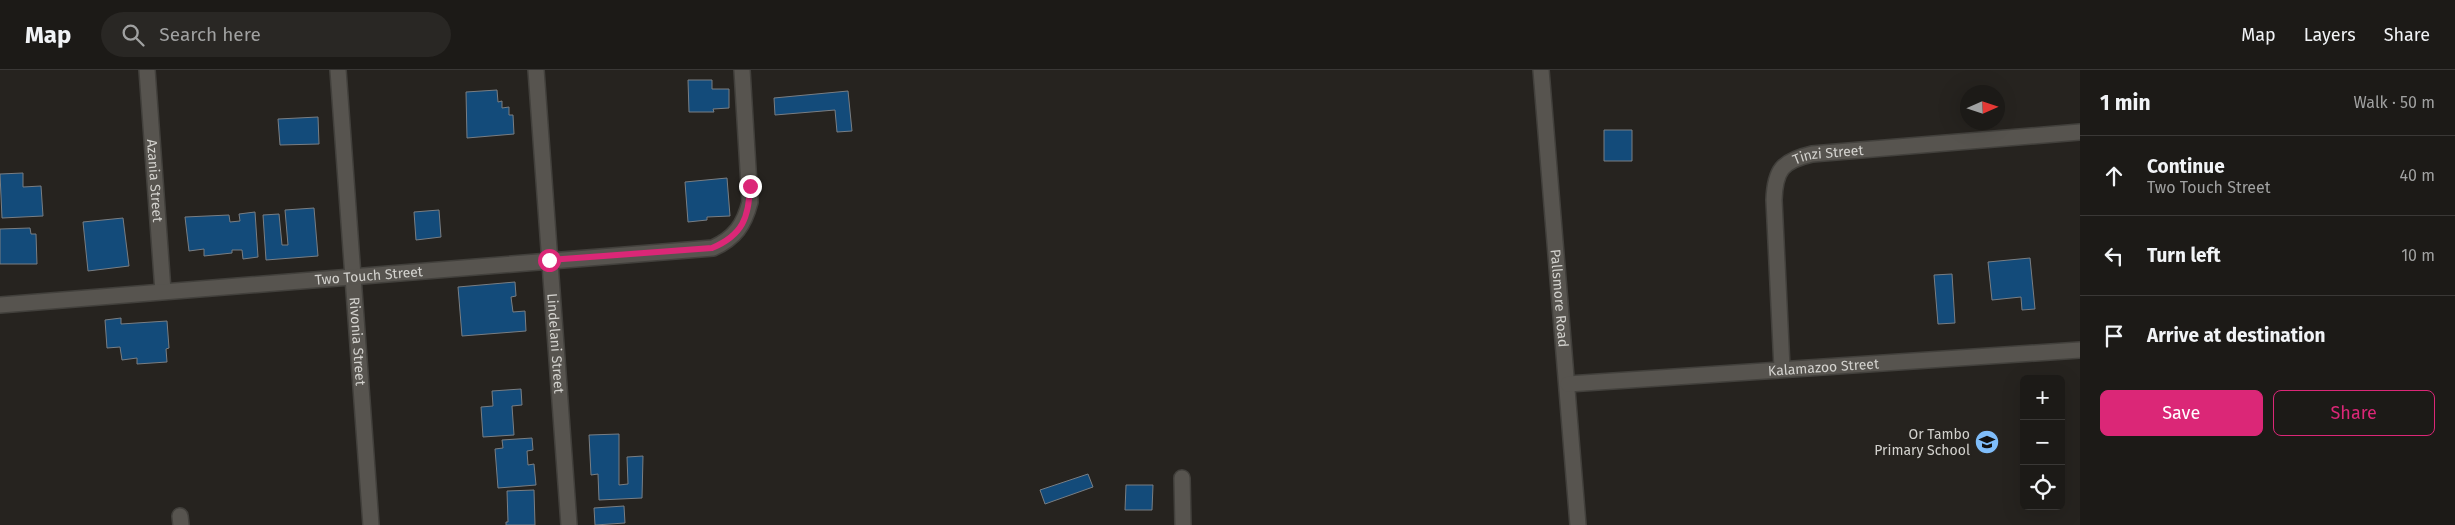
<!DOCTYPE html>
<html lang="en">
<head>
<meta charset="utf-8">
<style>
	:root { --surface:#1c1a17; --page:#292724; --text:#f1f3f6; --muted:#a0a1a1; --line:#3a3836; --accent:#db2777 }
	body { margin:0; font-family:"Fira Sans",sans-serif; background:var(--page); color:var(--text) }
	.controls { position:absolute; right:15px; bottom:15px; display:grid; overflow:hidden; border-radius:8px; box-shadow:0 5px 20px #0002 }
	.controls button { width:45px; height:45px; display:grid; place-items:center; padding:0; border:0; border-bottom:1px solid var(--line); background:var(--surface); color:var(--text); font:25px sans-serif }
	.compass { position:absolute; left:1960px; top:15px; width:45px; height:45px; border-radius:50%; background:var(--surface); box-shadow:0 5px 20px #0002; rotate:87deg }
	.stop { position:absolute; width:15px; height:15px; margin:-11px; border:4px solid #db2777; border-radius:50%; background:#fff }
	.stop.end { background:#db2777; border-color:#fff; box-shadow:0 1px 5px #0008 }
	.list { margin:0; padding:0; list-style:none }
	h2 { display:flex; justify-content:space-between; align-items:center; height:65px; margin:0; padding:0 20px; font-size:21px }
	h2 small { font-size:16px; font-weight:400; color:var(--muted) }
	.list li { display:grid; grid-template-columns:32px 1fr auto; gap:15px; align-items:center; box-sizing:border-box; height:80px; padding:0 20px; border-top:1px solid var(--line) }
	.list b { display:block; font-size:19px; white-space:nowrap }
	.list p { margin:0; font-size:16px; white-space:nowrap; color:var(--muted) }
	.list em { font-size:16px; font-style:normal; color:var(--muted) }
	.actions { display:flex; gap:10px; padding:15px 20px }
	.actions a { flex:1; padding:11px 0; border:1px solid var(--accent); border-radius:8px; text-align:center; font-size:18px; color:var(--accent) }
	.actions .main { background:var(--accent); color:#fff }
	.icon { flex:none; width:28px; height:28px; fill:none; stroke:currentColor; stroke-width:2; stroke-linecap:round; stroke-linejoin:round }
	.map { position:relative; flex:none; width:2080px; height:455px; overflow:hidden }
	header { display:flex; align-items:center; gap:30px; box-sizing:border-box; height:70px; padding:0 25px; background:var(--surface); border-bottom:1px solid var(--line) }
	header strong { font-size:24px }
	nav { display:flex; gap:28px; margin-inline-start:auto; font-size:18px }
	.search { width:350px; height:45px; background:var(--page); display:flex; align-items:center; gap:12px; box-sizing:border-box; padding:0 18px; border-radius:28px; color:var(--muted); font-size:19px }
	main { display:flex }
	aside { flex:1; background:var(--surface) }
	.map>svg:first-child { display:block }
	.building { fill:#134b7a; stroke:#797e83 }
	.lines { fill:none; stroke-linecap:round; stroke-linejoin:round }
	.minor-casing { stroke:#42403c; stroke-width:18 }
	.minor { stroke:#57544f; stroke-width:15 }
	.route { stroke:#db2777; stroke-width:6 }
	.labels { text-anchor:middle; stroke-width:4; stroke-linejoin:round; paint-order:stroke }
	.street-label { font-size:14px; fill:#d3d2ce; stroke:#26231f }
	.poi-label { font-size:14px; fill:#d3d2ce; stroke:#26231f; text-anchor:end }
</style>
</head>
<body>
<header>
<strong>Map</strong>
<div class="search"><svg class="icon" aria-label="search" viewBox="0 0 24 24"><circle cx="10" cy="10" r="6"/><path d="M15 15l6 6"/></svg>Search here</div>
<nav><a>Map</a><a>Layers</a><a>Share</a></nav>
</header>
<main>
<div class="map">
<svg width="2080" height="455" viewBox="0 0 2080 455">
	<rect width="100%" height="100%" fill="#26231f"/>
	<path class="building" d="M688 10H712V19H729V38L713 39 714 42H689Z
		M497 20 498 32 502 31V38L509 37V45H513L514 64 467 68 466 22Z
		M848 21 852 61 837 62 835 40 775 45 774 28Z
		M318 47 319 74 280 75 278 49Z
		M1604 60H1632V91H1604Z
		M23 103V117L41 116 43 146 2 148 0 104Z
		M727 108 730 146 707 147V150L688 152 685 112Z
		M314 138 318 186 266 190 263 145 279 144 282 175H288L285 140Z
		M439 140 441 167 416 170 414 142Z
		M255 142 258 187 243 189 242 180H232V183L204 186V179L189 181 185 147 229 145 230 152 240 151 239 144Z
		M123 148 129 196 88 201 83 152Z
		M30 158 31 164H36L37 194H0V159Z
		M2030 188 2035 239 2022 240 2021 227 1992 230 1988 192Z
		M1952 204 1955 253 1938 254 1934 205Z
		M515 212 516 226 511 227 513 242 525 241 526 261 462 266 458 217Z
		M121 248V254L167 251 169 278 166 279 167 292 137 294V288L122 290 120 277 107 278 105 250Z
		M521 319 522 335 512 336 514 365 483 367 481 337 493 336 492 321Z
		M619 364V415L628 414 627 387 643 386 642 428 599 430 598 404 591 405 589 365Z
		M532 368 533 380 527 381 528 395 534 394 536 415 498 418 495 379 503 378 502 370Z
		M1088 404 1093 417 1045 434 1040 420Z
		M1126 415H1153L1152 440H1125Z
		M534 420 535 455H506V452H508L507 421Z
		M624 436 625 453 595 455 594 438Z"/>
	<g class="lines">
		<g class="minor-casing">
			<g id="minor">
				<path id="s1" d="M147 0 163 221"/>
				<path id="s2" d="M338 0 371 455"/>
				<path id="s3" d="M536 0 569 455"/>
				<path id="s4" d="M1541 0 1578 455"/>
				<path id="s5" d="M0 235 713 178C735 168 744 155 750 132L742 0"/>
				<path id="s6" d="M1782 298 1774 130C1775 100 1782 91 1812 84L2080 62"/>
				<path id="s7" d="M1568 314 2080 280"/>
				<path d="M1182 408 1183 455"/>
				<path d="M180 446 181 455"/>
			</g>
		</g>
		<use href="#minor" class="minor"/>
	</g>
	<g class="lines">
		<path class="route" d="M549 190 712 178C743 165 749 147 750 116"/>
	</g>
	<defs>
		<g id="school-disc" transform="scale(1.25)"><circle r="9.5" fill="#7fbdfa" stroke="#26231f"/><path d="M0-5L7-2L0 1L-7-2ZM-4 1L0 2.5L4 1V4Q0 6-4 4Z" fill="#111"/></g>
	</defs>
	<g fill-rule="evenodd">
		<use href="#school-disc" x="1987" y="372"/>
	</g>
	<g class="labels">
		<g class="street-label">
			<text dy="5" stroke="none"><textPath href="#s6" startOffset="251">Tinzi Street</textPath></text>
			<text dy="5" stroke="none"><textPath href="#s1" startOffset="111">Azania Street</textPath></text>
			<text dy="5" stroke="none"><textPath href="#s5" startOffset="370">Two Touch Street</textPath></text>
			<text dy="5" stroke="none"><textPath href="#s4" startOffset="229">Pallsmore Road</textPath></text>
			<text dy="5" stroke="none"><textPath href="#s2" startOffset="272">Rivonia Street</textPath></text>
			<text dy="5" stroke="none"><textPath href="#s3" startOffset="274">Lindelani Street</textPath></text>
			<text dy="5" stroke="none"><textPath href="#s7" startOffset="256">Kalamazoo Street</textPath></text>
		</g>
		<g class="poi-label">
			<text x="1970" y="369">Or Tambo<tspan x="1970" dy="16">Primary School</tspan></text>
		</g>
	</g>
</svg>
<div class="controls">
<button>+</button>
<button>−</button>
<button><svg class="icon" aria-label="locate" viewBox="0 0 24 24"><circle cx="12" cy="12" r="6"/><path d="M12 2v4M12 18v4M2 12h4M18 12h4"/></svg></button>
</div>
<svg class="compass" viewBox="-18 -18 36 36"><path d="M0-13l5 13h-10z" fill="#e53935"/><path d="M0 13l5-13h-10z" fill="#a0a1a1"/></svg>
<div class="stop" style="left:549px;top:190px"></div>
<div class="stop end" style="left:750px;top:116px"></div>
</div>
<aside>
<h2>1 min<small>Walk · 50 m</small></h2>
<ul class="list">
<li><svg class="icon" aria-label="ahead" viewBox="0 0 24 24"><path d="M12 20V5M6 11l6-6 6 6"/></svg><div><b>Continue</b><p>Two Touch Street</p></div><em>40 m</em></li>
<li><svg class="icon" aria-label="left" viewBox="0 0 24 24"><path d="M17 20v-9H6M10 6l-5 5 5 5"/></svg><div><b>Turn left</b></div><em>10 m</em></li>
<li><svg class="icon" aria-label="arrive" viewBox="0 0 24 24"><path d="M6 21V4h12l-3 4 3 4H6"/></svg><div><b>Arrive at destination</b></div></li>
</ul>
<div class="actions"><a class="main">Save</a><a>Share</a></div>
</aside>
</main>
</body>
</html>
